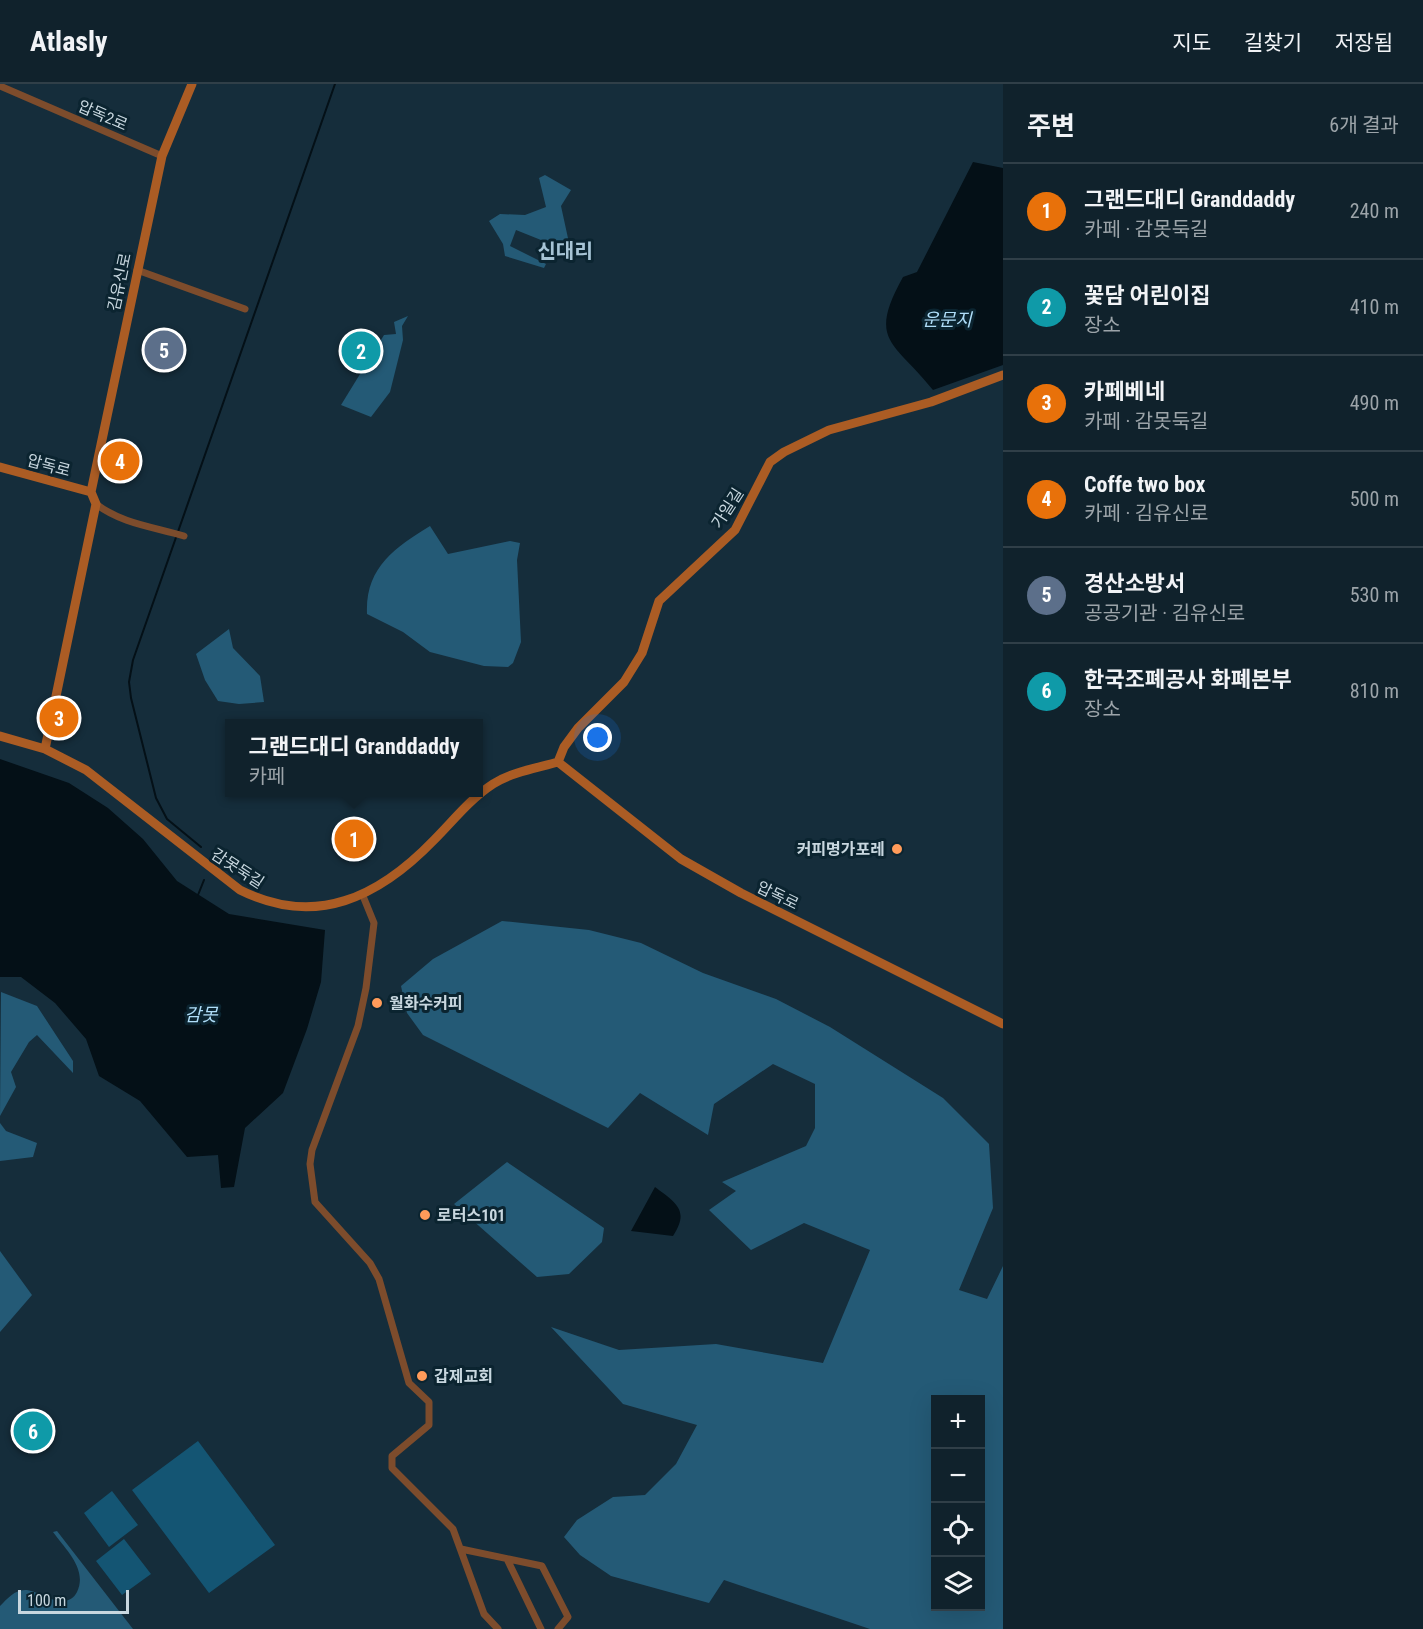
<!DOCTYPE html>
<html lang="ko">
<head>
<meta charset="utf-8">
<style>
	:root { --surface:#10222c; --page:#1e2f38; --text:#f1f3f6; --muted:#9ca4a9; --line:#303f48; --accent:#ff9b5a }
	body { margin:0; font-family:"Roboto Condensed","Noto Sans KR",sans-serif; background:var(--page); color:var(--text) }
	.controls { position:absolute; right:18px; bottom:18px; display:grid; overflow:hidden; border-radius:0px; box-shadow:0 6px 24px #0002 }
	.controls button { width:54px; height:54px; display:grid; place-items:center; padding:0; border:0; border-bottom:2px solid var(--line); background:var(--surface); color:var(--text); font:30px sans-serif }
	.scale { position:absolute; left:18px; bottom:15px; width:111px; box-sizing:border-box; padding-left:6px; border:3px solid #c8d7df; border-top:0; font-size:16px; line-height:21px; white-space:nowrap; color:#c8d7df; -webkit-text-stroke:4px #0b2430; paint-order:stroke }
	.you { position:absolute; left:598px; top:654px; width:21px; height:21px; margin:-15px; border:4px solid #fff; border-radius:50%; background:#1a73e8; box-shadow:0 0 0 9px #1a73e833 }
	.badge { display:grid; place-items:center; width:39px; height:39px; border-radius:50%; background:var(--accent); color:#fff; font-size:20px; font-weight:700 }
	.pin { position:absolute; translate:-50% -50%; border:3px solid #fff; box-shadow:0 2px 6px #0006 }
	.popup { position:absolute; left:225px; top:635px; width:258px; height:78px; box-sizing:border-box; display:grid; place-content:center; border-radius:0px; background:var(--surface); filter:drop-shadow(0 2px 4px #0005); font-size:20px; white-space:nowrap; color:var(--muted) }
	.popup b { font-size:22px; color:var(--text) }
	.popup::after { content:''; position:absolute; left:50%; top:100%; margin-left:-12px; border:12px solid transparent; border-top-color:var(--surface) }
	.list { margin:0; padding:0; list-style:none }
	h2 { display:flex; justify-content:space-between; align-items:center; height:78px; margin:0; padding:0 24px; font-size:26px }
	h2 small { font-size:20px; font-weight:400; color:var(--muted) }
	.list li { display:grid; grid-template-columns:39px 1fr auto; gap:18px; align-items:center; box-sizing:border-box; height:96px; padding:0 24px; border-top:2px solid var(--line) }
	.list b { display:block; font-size:22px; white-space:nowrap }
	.list p { margin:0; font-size:20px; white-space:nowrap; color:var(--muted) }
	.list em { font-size:20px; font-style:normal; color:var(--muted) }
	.icon { flex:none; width:33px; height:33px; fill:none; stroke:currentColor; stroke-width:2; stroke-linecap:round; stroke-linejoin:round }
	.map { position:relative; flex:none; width:1003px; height:1545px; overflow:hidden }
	header { display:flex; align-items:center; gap:36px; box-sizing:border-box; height:84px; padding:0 30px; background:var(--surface); border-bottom:2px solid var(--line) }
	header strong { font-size:28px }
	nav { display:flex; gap:33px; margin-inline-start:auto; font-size:21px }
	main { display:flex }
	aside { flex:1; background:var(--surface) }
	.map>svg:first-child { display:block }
	.green { fill:#145573 }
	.forest { fill:#245a76; fill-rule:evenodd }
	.water { fill:#041017 }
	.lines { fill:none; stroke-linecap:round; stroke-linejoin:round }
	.stream { stroke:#041017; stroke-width:2 }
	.street { stroke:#7d4c2c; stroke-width:7 }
	.secondary { stroke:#ab5c24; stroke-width:9 }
	.poi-dot { fill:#ff9b5a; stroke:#0b2430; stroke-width:2 }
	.labels { text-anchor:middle; stroke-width:6; stroke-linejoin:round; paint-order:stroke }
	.street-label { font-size:16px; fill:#c8d7df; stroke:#0b2430 }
	.poi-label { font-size:16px; font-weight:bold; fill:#c8d7df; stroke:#0b2430; text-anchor:start }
	.water-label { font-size:18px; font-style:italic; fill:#b0def9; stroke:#0b2430 }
	.quarter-label { font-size:20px; font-weight:bold; fill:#a7c4d5; stroke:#0b2430 }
</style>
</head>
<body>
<header>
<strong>Atlasly</strong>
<nav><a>지도</a><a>길찾기</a><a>저장됨</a></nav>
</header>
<main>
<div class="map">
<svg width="1003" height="1545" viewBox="0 0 1003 1545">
	<rect width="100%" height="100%" fill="#152d3b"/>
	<path class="green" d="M198 1357 275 1461 209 1509 132 1406Z
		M112 1407 138 1441 109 1463 84 1429Z
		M124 1455 151 1490 122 1511 96 1477Z"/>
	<path class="forest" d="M545 91 571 106 561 122 571 168 516 146 510 162 546 180 544 184 505 172 503 160 489 137 500 130 525 131 546 123 539 94Z
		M408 232 402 242 403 256 390 308 371 333 341 321 384 251 396 250 394 238Z
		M430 442 448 470 510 457 520 459 517 476 521 558 513 579 508 583 484 582 430 568 403 548 367 530C365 484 394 464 430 442Z
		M229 545 233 564 260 592 264 618 239 620 218 617 205 596 196 570Z
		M502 837 589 846 641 859 703 889 776 915 830 943 943 1014 989 1060 993 1124 959 1206 987 1215 1003 1182V1545H870L724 1496 709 1519 611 1492 580 1471 564 1453 577 1436 613 1413 645 1411 676 1380 697 1341 623 1320 551 1243 619 1266 716 1260 823 1279 870 1166 804 1139 751 1166 709 1126 736 1107 722 1098 806 1062 815 1044V1000L773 980 714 1020 708 1051 640 1009 608 1044 423 951 407 929 401 902 433 875ZM936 1316H980V1522H936Z
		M1 908 37 922 73 977V989L37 951 29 958 11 988 16 1003 0 1032Z
		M0 1039 6 1047 37 1059 33 1073 0 1077Z
		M507 1078 604 1144 602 1158 569 1190 537 1193 454 1120Z
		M0 1167 32 1211 0 1248Z
		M57 1447 133 1545H0V1522C8 1514 15 1505 27 1506 39 1508 49 1517 62 1517 69 1517 74 1514 77 1508 88 1485 65 1465 53 1448Z"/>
	<path class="water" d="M973 78 1003 84V281L933 306C894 257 867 258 903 193L917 188Z
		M0 675 69 699 108 724 143 755 177 797 229 830 325 846 321 898 307 945 283 1009 245 1044 234 1103 221 1104 218 1071 187 1073 140 1017 99 992 86 955 55 919 21 893H0Z
		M655 1103C676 1119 690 1126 673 1152L631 1147Z"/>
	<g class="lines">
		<path class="stream" d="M201 763 167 735 156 714 131 614 129 598 133 576 335 0
			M198 811 204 796"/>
		<path class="street" d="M0 2 162 72
			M137 186 245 225
			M96 420C122 440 155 443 184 452
			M363 812 374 839 366 904 358 942 312 1066 310 1080 315 1118 370 1179 379 1195 409 1299 429 1318V1341L392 1372V1384L453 1445 484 1530 498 1545
			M461 1465 542 1482 568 1533 558 1545
			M507 1475 541 1545"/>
		<path class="secondary" d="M0 383 91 408
			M91 408 162 72 192 0
			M0 652 45 665 86 686 240 806C316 844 379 813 434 756 453 737 470 715 493 700 512 688 537 684 558 678
			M45 665 96 420 91 408
			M558 678 564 663 578 644 624 598 642 569 659 517 735 446 770 378 784 368 829 346 931 318 1003 291
			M558 678 681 775 741 809 1003 940"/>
	</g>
	<g class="poi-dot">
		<circle cx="897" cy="765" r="6"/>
		<circle cx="377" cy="919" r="6"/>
		<circle cx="425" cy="1131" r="6"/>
		<circle cx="422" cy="1292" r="6"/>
	</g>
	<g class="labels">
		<g class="street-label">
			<text transform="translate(103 31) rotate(23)" y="6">압독2로</text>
			<text transform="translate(119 198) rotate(-78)" y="6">김유신로</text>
			<text transform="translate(49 381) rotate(15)" y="6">압독로</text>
			<text transform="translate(727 424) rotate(-57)" y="6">가일길</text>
			<text transform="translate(238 784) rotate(33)" y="6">감못둑길</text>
			<text transform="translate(778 811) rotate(26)" y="6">압독로</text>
		</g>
		<g class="poi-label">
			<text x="885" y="771" text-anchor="end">커피명가포레</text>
			<text x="389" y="925">월화수커피</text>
			<text x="437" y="1137">로터스101</text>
			<text x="434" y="1298">갑제교회</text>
		</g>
		<g class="water-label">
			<text x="947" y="242">운문지</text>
			<text x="201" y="937">감못</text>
		</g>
		<g class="quarter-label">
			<text x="565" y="174">신대리</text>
		</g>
	</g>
</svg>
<div class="controls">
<button>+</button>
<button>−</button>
<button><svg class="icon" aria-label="locate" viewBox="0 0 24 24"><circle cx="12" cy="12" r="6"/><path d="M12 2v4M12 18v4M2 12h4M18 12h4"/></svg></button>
<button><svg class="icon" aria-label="layers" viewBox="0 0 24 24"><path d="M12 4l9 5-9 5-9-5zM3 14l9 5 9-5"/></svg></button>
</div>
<div class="scale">100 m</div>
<div class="you"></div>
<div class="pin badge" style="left:354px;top:755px;background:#e8710a">1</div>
<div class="popup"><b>그랜드대디 Granddaddy</b>카페</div>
<div class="pin badge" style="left:361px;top:267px;background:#0f9aa8">2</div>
<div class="pin badge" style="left:59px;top:634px;background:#e8710a">3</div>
<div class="pin badge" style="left:120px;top:377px;background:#e8710a">4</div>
<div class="pin badge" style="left:164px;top:266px;background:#5c6f8a">5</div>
<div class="pin badge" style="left:33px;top:1347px;background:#0f9aa8">6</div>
</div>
<aside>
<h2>주변<small>6개 결과</small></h2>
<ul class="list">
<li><span class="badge" style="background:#e8710a">1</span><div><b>그랜드대디 Granddaddy</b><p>카페 · 감못둑길</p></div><em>240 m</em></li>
<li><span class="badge" style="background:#0f9aa8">2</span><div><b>꽃담 어린이집</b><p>장소</p></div><em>410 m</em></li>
<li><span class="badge" style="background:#e8710a">3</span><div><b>카페베네</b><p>카페 · 감못둑길</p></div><em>490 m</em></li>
<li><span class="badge" style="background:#e8710a">4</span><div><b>Coffe two box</b><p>카페 · 김유신로</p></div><em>500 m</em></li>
<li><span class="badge" style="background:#5c6f8a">5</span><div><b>경산소방서</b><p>공공기관 · 김유신로</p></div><em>530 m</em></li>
<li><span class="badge" style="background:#0f9aa8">6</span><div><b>한국조폐공사 화폐본부</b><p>장소</p></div><em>810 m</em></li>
</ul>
</aside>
</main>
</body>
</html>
